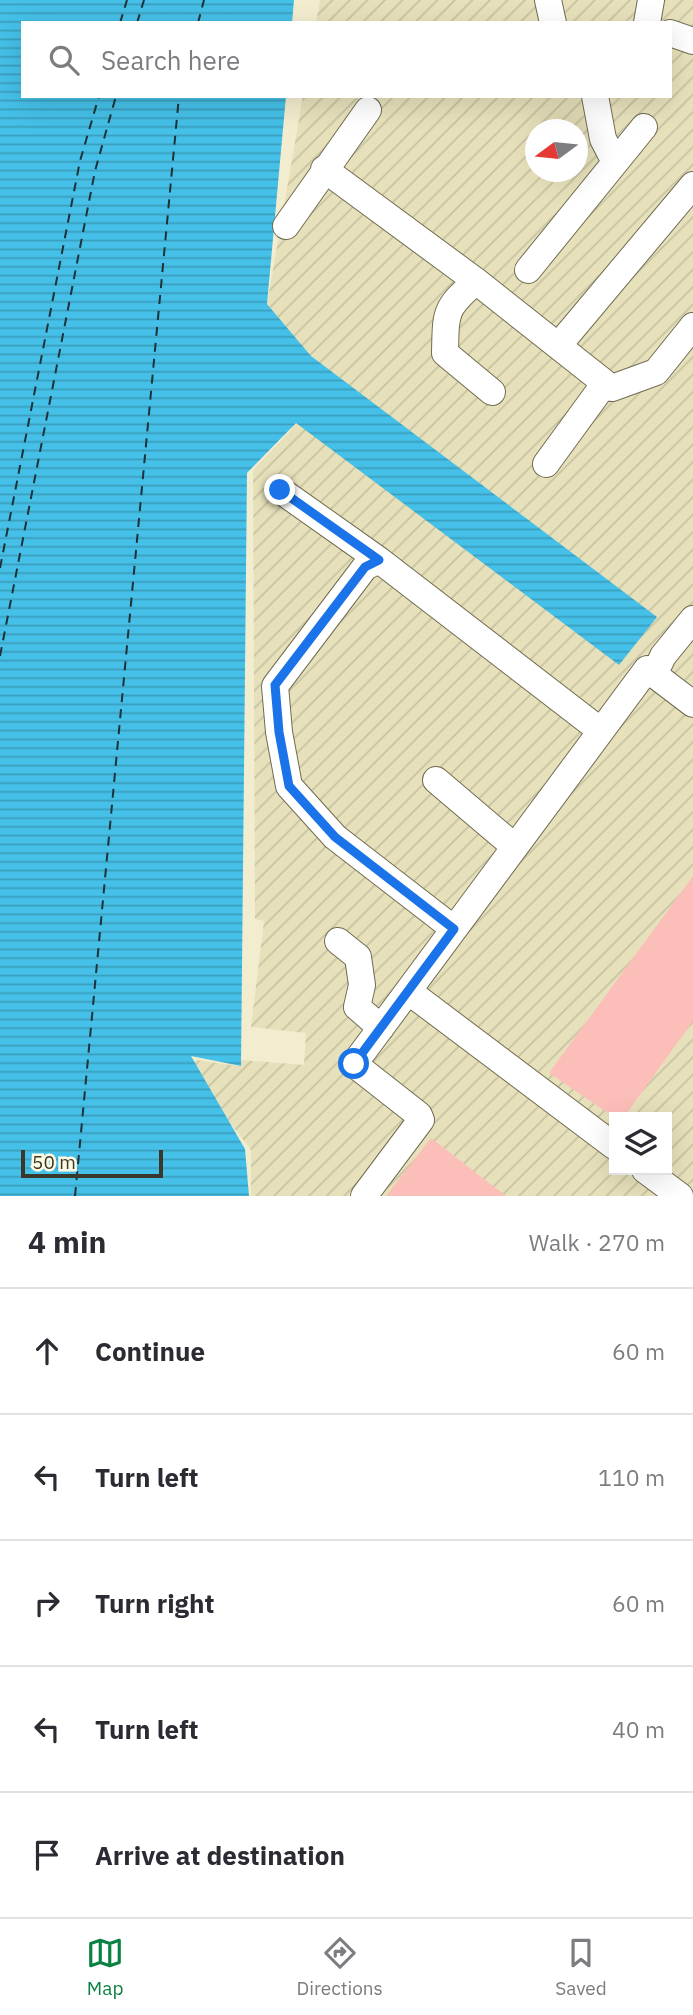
<!DOCTYPE html>
<html lang="en">
<head>
<meta charset="utf-8">
<style>
	:root { --surface:#fff; --page:#f2f2f3; --text:#2b2b33; --muted:#7c7c81; --line:#e1e1e2; --accent:#0b8043 }
	body { margin:0; font-family:"IBM Plex Sans",sans-serif; background:var(--page); color:var(--text) }
	.controls { position:absolute; right:21px; bottom:21px; display:grid; overflow:hidden; border-radius:0px; box-shadow:0 7px 28px #0002 }
	.controls button { width:63px; height:63px; display:grid; place-items:center; padding:0; border:0; border-bottom:2px solid var(--line); background:var(--surface); color:var(--text); font:35px sans-serif }
	.compass { position:absolute; left:525px; top:119px; width:63px; height:63px; border-radius:50%; background:var(--surface); box-shadow:0 7px 28px #0002; rotate:255deg }
	.scale { position:absolute; left:21px; bottom:18px; width:142px; box-sizing:border-box; padding-left:7px; border:4px solid #3a372b; border-top:0; font-size:19px; line-height:24px; white-space:nowrap; color:#3a372b; -webkit-text-stroke:5px #fffbe2; paint-order:stroke }
	.stop { position:absolute; width:21px; height:21px; margin:-16px; border:5px solid #1a73e8; border-radius:50%; background:#fff }
	.stop.end { background:#1a73e8; border-color:#fff; box-shadow:0 2px 7px #0008 }
	.list { margin:0; padding:0; list-style:none }
	h2 { display:flex; justify-content:space-between; align-items:center; height:91px; margin:0; padding:0 28px; font-size:30px }
	h2 small { font-size:23px; font-weight:400; color:var(--muted) }
	.list li { display:grid; grid-template-columns:46px 1fr auto; gap:21px; align-items:center; box-sizing:border-box; height:126px; padding:0 28px; border-top:2px solid var(--line) }
	.list b { display:block; font-size:26px; white-space:nowrap }
	.list em { font-size:23px; font-style:normal; color:var(--muted) }
	.icon { flex:none; width:38px; height:38px; fill:none; stroke:currentColor; stroke-width:2; stroke-linecap:round; stroke-linejoin:round }
	.map { position:relative; flex:none; width:693px; height:1196px; overflow:hidden }
	.search { position:absolute; background:var(--surface); box-shadow:0 7px 28px #0002; left:21px; right:21px; top:21px; height:77px; display:flex; align-items:center; gap:18px; box-sizing:border-box; padding:0 24px; border-radius:0px; color:var(--muted); font-size:26px }
	.sheet { height:721px; background:var(--surface) }
	nav { display:flex; justify-content:space-around; align-items:center; box-sizing:border-box; height:98px; border-top:2px solid var(--line); background:var(--surface); font-size:19px; color:var(--muted) }
	nav a { display:grid; justify-items:center; gap:4px }
	nav .on { color:var(--accent) }
	.map>svg:first-child { display:block }
	.industrial { fill:url(#industrial-furrows); fill-rule:evenodd }
	.water { fill:url(#water-rules) }
	.lines { fill:none; stroke-linecap:round; stroke-linejoin:round }
	.ferry { stroke:#1d3239; stroke-width:2; stroke-dasharray:9 7; stroke-linecap:butt }
	.building { fill:#fcbeb8 }
	.minor-casing { stroke:#706b50; stroke-width:28 }
	.minor { stroke:#fff; stroke-width:26 }
	.route { stroke:#1a73e8; stroke-width:9 }
</style>
</head>
<body>
<div class="map">
<svg width="693" height="1196" viewBox="0 0 693 1196">
	<defs>
		<pattern id="industrial-furrows" width="10" height="10" patternUnits="userSpaceOnUse" patternTransform="scale(1.75)"><rect width="10" height="10" fill="#e7e1bb"/><path d="M-1 1l2-2M0 10L10 0M9 11l2-2" fill="none" stroke="#c7c2a1"/></pattern>
		<pattern id="water-rules" width="6" height="5" patternUnits="userSpaceOnUse" patternTransform="scale(1.75)"><rect width="6" height="5" fill="#45c0e8"/><path d="M0 2.5h6" fill="none" stroke="#3b9dbc"/></pattern>
	</defs>
	<rect width="100%" height="100%" fill="#f3edcf"/>
	<path class="industrial" d="M320 0H693V1196H251V1150L195 1077V1060L240 1066V1060L304 1065 306 1033 251 1027 264 921 255 919 253 470 291 430 309 354 267 304 303 96H670V23H316ZM536 130H578V172H536ZM614 1117H667V1170H614Z"/>
	<path class="water" d="M0 0H294L292 23H23V96H286L267 304 311 356 657 617 619 665 296 423 247 473 241 1066 191 1056 245 1149 249 1196H0Z"/>
	<g class="lines">
		<path class="ferry" d="M120 23 127 0
			M137 23 144 0
			M198 23 204 0
			M0 568 80 161 99 96
			M0 656 95 171 116 96
			M75 1196 179 96"/>
	</g>
	<path class="building" d="M693 876V1021L624 1117H614L549 1073Z
		M431 1138 506 1196H386Z"/>
	<g class="lines">
		<g class="minor-casing">
			<path id="minor" d="M548 0 553 23
				M647 23 651 0
				M670 33 693 41
				M595 96 603 139 615 162
				M324 169 476 281 605 383
				M286 226 368 110
				M528 270 644 127
				M476 281C444 309 446 312 445 353L492 392
				M558 346 693 185
				M546 464 605 383 612 388 656 372 693 326
				M280 490 379 560 601 731
				M379 560 365 567 275 686 279 732 289 786 335 837 454 929
				M654 675 663 656 693 619
				M436 780 515 847
				M338 941 358 957 362 985 357 1007 381 1028
				M408 991 614 1146
				M645 1170 680 1196
				M364 1196 421 1120 419 1115 354 1064 647 669 693 704"/>
		</g>
		<use href="#minor" class="minor"/>
	</g>
	<g class="lines">
		<path class="route" d="M280 490 379 560 365 567 275 685 279 732 289 786 335 837 454 929 354 1064"/>
	</g>
</svg>
<div class="controls">
<button><svg class="icon" aria-label="layers" viewBox="0 0 24 24"><path d="M12 4l9 5-9 5-9-5zM3 14l9 5 9-5"/></svg></button>
</div>
<svg class="compass" viewBox="-18 -18 36 36"><path d="M0-13l5 13h-10z" fill="#e53935"/><path d="M0 13l5-13h-10z" fill="#7c7c81"/></svg>
<div class="scale">50 m</div>
<div class="stop" style="left:354px;top:1064px"></div>
<div class="stop end" style="left:280px;top:490px"></div>
<div class="search"><svg class="icon" aria-label="search" viewBox="0 0 24 24"><circle cx="10" cy="10" r="6"/><path d="M15 15l6 6"/></svg>Search here</div>
</div>
<section class="sheet">
<h2>4 min<small>Walk · 270 m</small></h2>
<ul class="list">
<li><svg class="icon" aria-label="ahead" viewBox="0 0 24 24"><path d="M12 20V5M6 11l6-6 6 6"/></svg><div><b>Continue</b></div><em>60 m</em></li>
<li><svg class="icon" aria-label="left" viewBox="0 0 24 24"><path d="M17 20v-9H6M10 6l-5 5 5 5"/></svg><div><b>Turn left</b></div><em>110 m</em></li>
<li><svg class="icon" aria-label="right" viewBox="0 0 24 24"><path d="M7 20v-9h11M14 6l5 5-5 5"/></svg><div><b>Turn right</b></div><em>60 m</em></li>
<li><svg class="icon" aria-label="left" viewBox="0 0 24 24"><path d="M17 20v-9H6M10 6l-5 5 5 5"/></svg><div><b>Turn left</b></div><em>40 m</em></li>
<li><svg class="icon" aria-label="arrive" viewBox="0 0 24 24"><path d="M6 21V4h12l-3 4 3 4H6"/></svg><div><b>Arrive at destination</b></div></li>
</ul>
</section>
<nav>
<a class="on"><svg class="icon" aria-label="map" viewBox="0 0 24 24"><path d="M3 6l6-2 6 2 6-2v14l-6 2-6-2-6 2zM9 4v14M15 6v14"/></svg>Map</a>
<a><svg class="icon" aria-label="directions" viewBox="0 0 24 24"><path d="M12 3l9 9-9 9-9-9zM9 14v-3h6M13 9l2 2-2 2"/></svg>Directions</a>
<a><svg class="icon" aria-label="saved" viewBox="0 0 24 24"><path d="M7 4h10v16l-5-4-5 4z"/></svg>Saved</a>
</nav>
</body>
</html>
